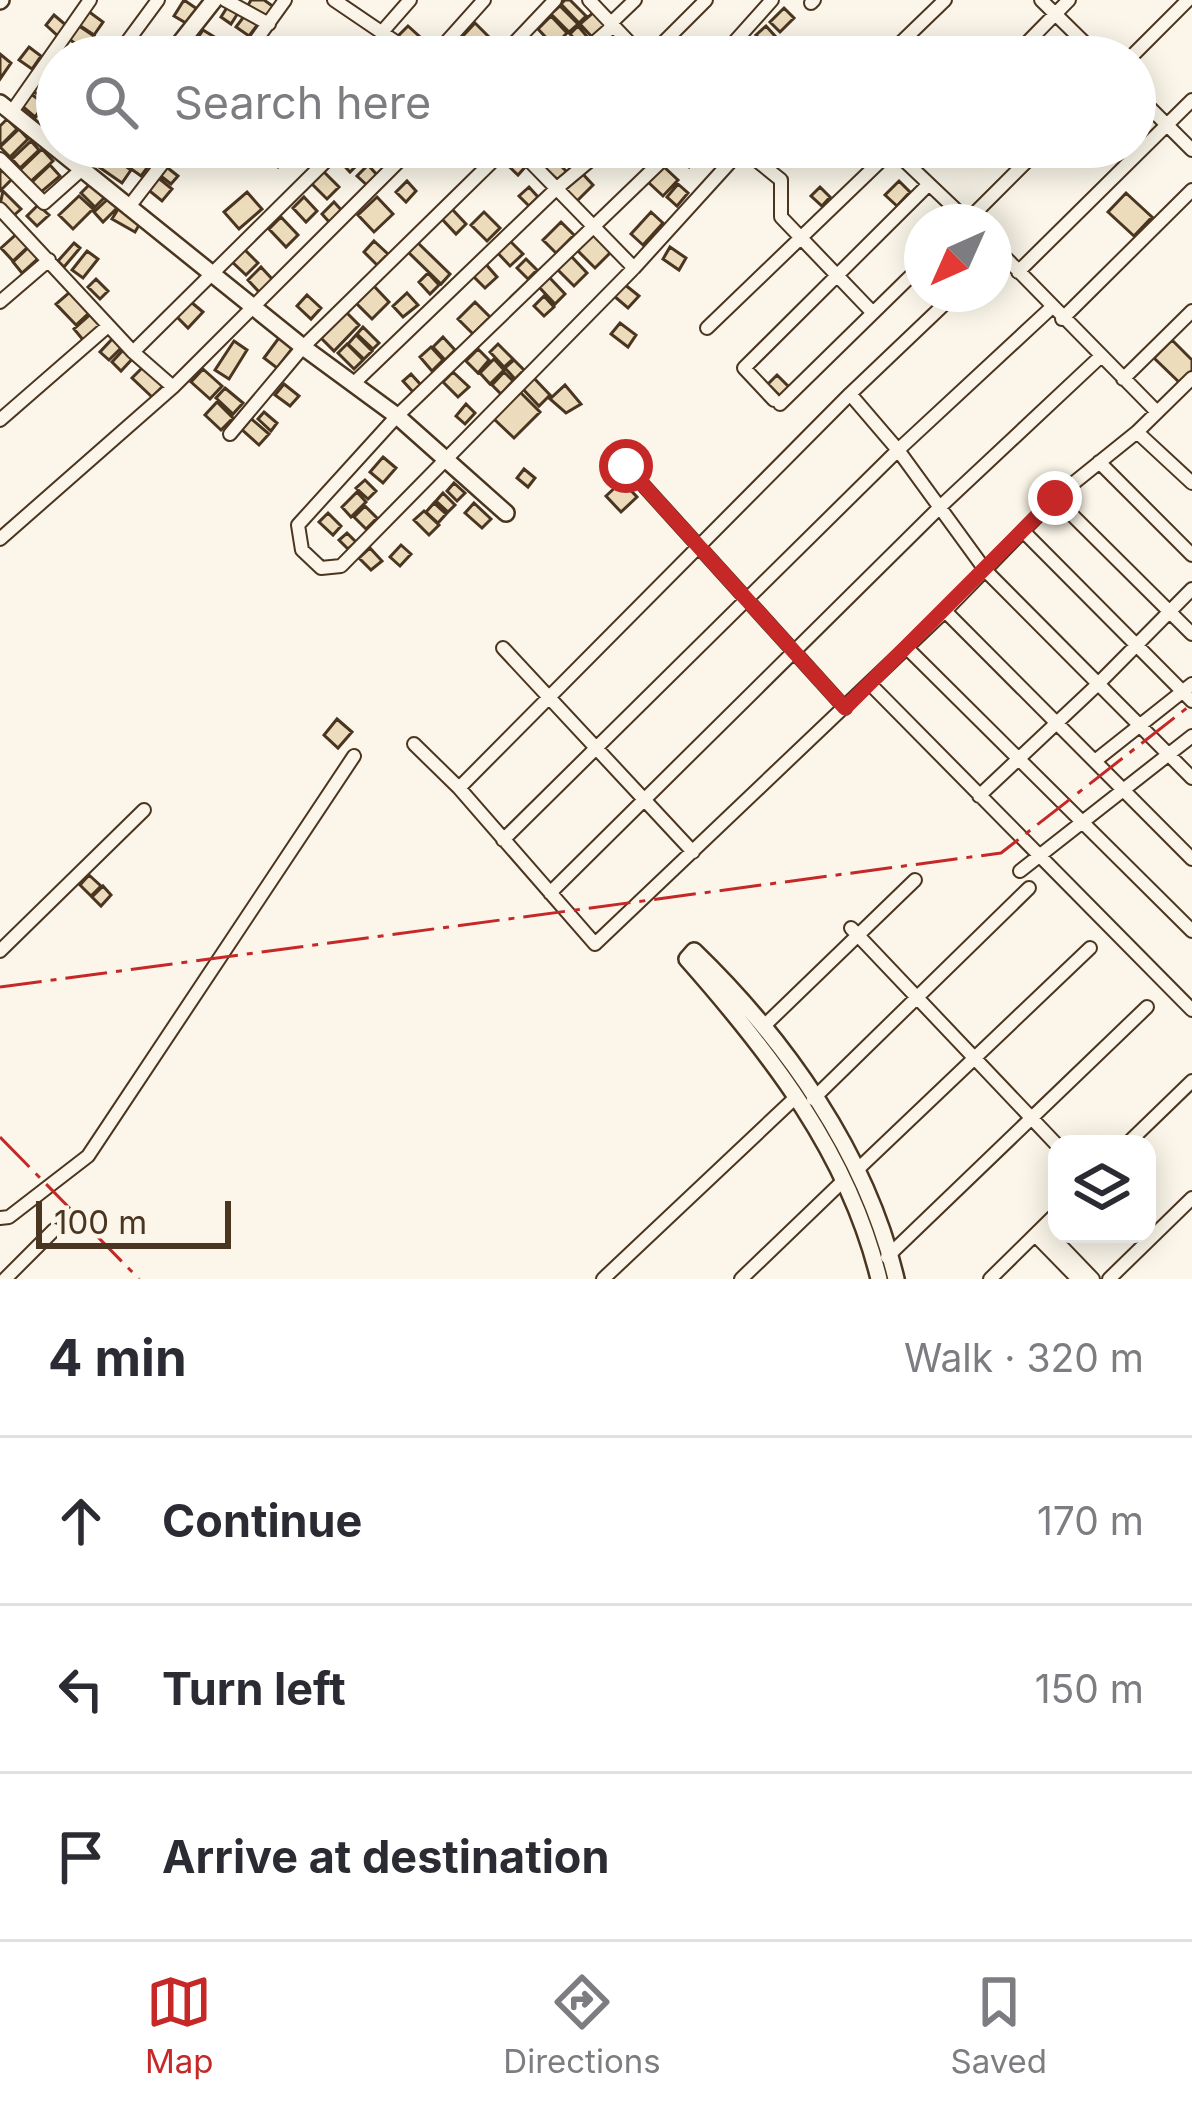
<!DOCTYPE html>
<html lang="en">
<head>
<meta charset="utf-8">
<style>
	:root { --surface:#fff; --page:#f2f2f3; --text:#2b2b33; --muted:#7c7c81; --line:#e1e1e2; --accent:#c62828 }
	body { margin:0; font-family:Inter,sans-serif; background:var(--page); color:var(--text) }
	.controls { position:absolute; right:36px; bottom:36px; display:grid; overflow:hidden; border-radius:24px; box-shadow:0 6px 30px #0003 }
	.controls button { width:108px; height:108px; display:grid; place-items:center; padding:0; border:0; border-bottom:3px solid var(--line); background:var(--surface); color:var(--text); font:60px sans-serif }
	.compass { position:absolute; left:904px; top:204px; width:108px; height:108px; border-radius:50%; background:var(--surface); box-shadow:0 6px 30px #0003; rotate:225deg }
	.scale { position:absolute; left:36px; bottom:30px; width:195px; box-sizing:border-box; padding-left:12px; border:6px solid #4a3520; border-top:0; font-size:33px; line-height:42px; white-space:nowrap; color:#4a3520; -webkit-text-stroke:9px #fbf6e9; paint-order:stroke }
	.stop { position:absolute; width:36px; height:36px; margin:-27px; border:9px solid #c62828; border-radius:50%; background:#fff }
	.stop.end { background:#c62828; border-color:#fff; box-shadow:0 3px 12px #0008 }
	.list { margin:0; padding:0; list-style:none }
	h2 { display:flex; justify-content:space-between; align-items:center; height:156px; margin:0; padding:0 48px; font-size:51px }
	h2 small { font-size:39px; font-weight:400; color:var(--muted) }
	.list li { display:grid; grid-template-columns:78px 1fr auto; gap:36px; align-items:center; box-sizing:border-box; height:168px; padding:0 48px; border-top:3px solid var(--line) }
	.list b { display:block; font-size:45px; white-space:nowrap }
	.list em { font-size:39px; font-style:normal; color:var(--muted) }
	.icon { flex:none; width:66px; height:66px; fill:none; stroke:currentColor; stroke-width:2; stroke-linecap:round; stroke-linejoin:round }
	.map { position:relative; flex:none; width:1192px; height:1279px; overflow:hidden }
	.search { position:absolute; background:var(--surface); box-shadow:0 6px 30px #0003; left:36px; right:36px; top:36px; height:132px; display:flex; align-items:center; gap:30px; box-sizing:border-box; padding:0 42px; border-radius:66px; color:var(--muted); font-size:45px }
	.sheet { height:660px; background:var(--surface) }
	nav { display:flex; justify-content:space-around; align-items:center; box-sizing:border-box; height:168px; border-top:3px solid var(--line); background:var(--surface); font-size:33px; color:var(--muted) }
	nav a { display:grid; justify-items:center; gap:6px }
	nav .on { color:var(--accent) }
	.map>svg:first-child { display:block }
	.building { fill:#ecdcbc; stroke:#4a3520; stroke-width:3 }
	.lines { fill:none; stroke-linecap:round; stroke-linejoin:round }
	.minor-casing { stroke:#4a3520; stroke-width:16 }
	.tertiary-casing { stroke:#4a3520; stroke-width:20 }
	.minor { stroke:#fbf6e9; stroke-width:12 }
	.tertiary { stroke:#fbf6e9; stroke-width:15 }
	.power { stroke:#c62828; stroke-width:3; stroke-dasharray:42 9 6 9; stroke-linecap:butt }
	.route { stroke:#c62828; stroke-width:15 }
</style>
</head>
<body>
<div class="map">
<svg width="1192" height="1279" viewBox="0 0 1192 1279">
	<rect width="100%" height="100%" fill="#fbf6e9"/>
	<path class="building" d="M184 0 200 11 191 26 174 16Z
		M251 0H264L274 7 265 19 247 7Z
		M565 0H570L586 16 579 23 561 4Z
		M228 6 238 13 231 24 221 17Z
		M560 6 578 24 569 32 551 14Z
		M784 8 794 18 780 32 770 22Z
		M88 11 103 22 94 35 79 25Z
		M595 11 607 24 592 37 580 24Z
		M54 15 67 26 59 37 46 25Z
		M245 15 258 24 249 36 236 27Z
		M551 16 567 33 554 46 538 29Z
		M475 23 499 47 489 57H481L461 38Z
		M79 26 94 36 84 50 69 39Z
		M408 26 419 36 407 47 397 37Z
		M578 26 590 40 582 47 570 34Z
		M766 26 775 36 766 45 756 35Z
		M203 30 221 41 213 54 195 42Z
		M29 47 41 56 32 69 19 60Z
		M0 54 11 63 0 79Z
		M50 69 57 74 54 91 41 81Z
		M40 83 53 92 46 101 33 91Z
		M31 94 45 104 35 117 22 106Z
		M44 107 57 117 52 133 34 119Z
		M7 119 17 129 0 146V126Z
		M19 129 28 139 10 157 0 147Z
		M31 141 39 150 20 168 12 159Z
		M112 147H127L135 153 126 165 108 152Z
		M276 147 288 156 278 167 267 157Z
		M277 147 287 156 278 165 268 156Z
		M346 147 362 160 350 172 336 157Z
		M685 147 700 155 689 167 677 157Z
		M510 148 527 165 518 175 500 158Z
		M42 149 53 161 30 182 19 171Z
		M108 154 131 170 122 183 99 167Z
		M136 154 150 164 141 176 127 166Z
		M550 155 567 172 559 181 541 164Z
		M50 165 60 176 40 193 31 183Z
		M164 165 178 176 171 184 157 173Z
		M368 165 379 177 369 187 357 176Z
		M663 166 678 180 663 196 648 182Z
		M0 169 12 179 0 191Z
		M322 170 339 187 327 199 310 182Z
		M580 171 593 185 577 201 563 188Z
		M156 176 172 189 162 201 146 188Z
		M407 181 416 191 406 202 396 192Z
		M899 181 910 192 897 206 885 195Z
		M91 183 105 197 95 207 81 193Z
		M678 184 688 193 677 206 667 197Z
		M529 187 538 197 529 206 519 196Z
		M820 187 830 197 822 206 811 196Z
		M3 191 21 209 12 217 0 205Z
		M247 192 262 209 239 229 224 212Z
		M1126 193 1152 217 1134 236 1108 212Z
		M79 196 93 209 73 229 59 215Z
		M110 197 119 206 103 222 94 212Z
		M304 197 317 211 306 222 293 208Z
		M377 197 393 214 374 232 358 215Z
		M334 202 343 212 331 224 322 214Z
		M38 205 49 215 37 226 27 216Z
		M120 206 142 220 135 232 112 219Z
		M451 208 466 224 456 234 441 218Z
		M484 212 500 228 487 241 471 225Z
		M651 212 663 223 643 245 631 234Z
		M281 217 298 235 286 247 269 229Z
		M561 222 574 235 556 253 543 240Z
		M20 231 31 244 13 261 1 248Z
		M593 232 612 251 595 268 576 249Z
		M506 237 523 254 510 266 494 249Z
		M374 241 388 254 377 265 364 252Z
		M416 241 450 274 441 284 407 251Z
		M74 243 80 248 64 267 58 261Z
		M32 244 42 255 22 273 13 262Z
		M242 247 258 263 246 275 229 259Z
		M670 247 686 258 679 270 663 259Z
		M87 251 98 259 83 278 72 270Z
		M571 256 587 273 574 286 557 269Z
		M526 259 537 270 528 279 517 268Z
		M483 261 497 277 485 288 470 273Z
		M261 267 273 280 260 293 248 280Z
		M428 273 439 285 430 294 419 282Z
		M549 277 565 294 555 304 539 287Z
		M96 279 108 291 100 299 88 287Z
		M372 284 389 302 372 319 354 301Z
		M624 284 639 296 628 308 614 296Z
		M71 291 90 312 76 325 56 304Z
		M407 293 418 305 403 317 393 306Z
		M307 295 321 308 311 319 297 306Z
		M544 296 554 307 544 316 534 306Z
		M191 302 203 312 188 328 177 317Z
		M475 302 490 317 473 334 458 319Z
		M346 312 359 325 334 351 321 338Z
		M92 313 102 325 84 341 74 329Z
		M620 323 636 335 628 347 611 334Z
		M363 327 379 343 373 349 357 334Z
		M281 335 295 345 277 368 264 358Z
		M356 335 372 351 364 359 348 344Z
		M115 336 124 345 109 360 100 352Z
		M443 337 455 350 445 360 433 347Z
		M1172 340 1192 360V375L1182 385 1154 358Z
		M234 341 247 350 229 379 215 370Z
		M347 344 363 360 354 369 338 353Z
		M498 344 513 359 504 367 490 352Z
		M126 347 135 356 121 371 112 362Z
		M431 347 443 360 432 371 420 357Z
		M478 349 489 360 478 373 466 361Z
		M494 359 504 370 490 384 480 373Z
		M514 360 524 370 515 379 505 368Z
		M145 365 165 384 152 397 132 378Z
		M203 369 222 386 210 399 191 382Z
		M453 372 469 387 458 397 443 382Z
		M504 372 513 381 501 394 492 385Z
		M411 374 421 385 413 392 403 381Z
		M531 375 550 395 539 406 520 386Z
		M777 375 789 387 780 396 768 384Z
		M284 384 299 396 290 406 275 395Z
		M565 385 581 404 566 413 550 399Z
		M225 388 243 403 233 414 216 398Z
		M520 392 540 412 514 438 494 419Z
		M217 402 233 418 221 430 205 415Z
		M466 404 475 413 465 424 456 416Z
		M264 412 277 423 271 431 258 419Z
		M248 416 269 434 259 445 239 427Z
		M383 457 396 468 383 483 370 472Z
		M524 469 535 478 528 487 517 478Z
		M365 480 376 491 368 499 356 488Z
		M622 481 637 497 621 512 606 496Z
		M454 483 465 493 457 501 447 491Z
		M357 492 366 502 351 517 342 507Z
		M443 493 455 505 448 512 436 501Z
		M434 503 446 514 438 523 426 512Z
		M474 503 491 519 482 528 465 513Z
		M365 506 377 518 366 529 354 517Z
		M424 511 439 525 429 535 414 520Z
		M328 513 341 526 333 535 319 522Z
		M347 533 356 542 348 549 339 540Z
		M401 545 411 554 400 566 390 557Z
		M370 548 382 561 371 570 359 558Z
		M337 719 352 732 338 748 324 735Z
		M89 875 101 886 91 896 80 885Z
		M103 886 111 895 101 906 92 897Z"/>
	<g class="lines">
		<g class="minor-casing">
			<path id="minor" d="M225 0 269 24
				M334 0 418 57
				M589 0 643 57
				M1041 0 1099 57
				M811 3 814 0
				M610 24 635 0
				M382 32 410 0
				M116 57 158 0
				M244 57 285 0
				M433 57 484 0
				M501 57 555 0
				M578 57 612 27
				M649 57 706 0
				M721 57 772 0
				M886 57 945 0
				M1013 57 1069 0
				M1131 57 1188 0
				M1135 93 1192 150
				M11 113 90 0
				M516 147 634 268
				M676 147 397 416 298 525 302 550 321 568 341 566 634 268 742 149
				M740 147 781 180V217L873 313
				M890 147 969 222
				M0 159 44 203 81 170
				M531 162 549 147
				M908 164 925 147
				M128 208 175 147
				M0 209 133 352 173 387
				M966 222 1041 147
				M994 246 1157 412
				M1018 272 1192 100
				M0 302 49 260
				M1062 319 1192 190
				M707 328 893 149
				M133 352 340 147
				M1192 378 1137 432 1055 498 945 611 1192 859
				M1123 379 1192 311
				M353 384 557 188 606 147
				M850 394 898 450 986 571 1192 778
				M774 400 744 368 929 184
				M780 404 922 265
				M0 420 108 326
				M1137 432 1192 483
				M230 434 303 347 507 147
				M1099 462 1192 555
				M626 466 845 708
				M1055 498 1192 634
				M1023 531 1192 701
				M0 539 173 387 413 147
				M503 648 693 852
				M907 648 1192 931
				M870 684 1192 1010
				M414 744 459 788 595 944 945 611
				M1095 761 1192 684
				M459 788 850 394 955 294
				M979 796 1097 685 1192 589
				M503 840 898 450 1051 308
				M1020 871 1192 736
				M550 893 940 507 1100 357
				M851 928 1057 1145
				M0 951 144 810
				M764 1026 915 880
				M813 1099 1029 888
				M1127 1144 1192 1081
				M857 1170 1090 948
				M0 1218 9 1217 88 1156 354 756
				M1043 1227 1093 1279
				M1035 1235 1078 1279
				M887 1257 1147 1007
				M5 1279 54 1230
				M603 1279 796 1097
				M741 1279 844 1180
				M990 1279 1057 1213
				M1109 1279 1192 1198"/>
		</g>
		<g class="tertiary-casing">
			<path id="tertiary" d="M0 1 1 0
				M169 57 214 0
				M0 103 303 347 397 416 506 513
				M81 170 98 147
				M879 1279C849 1154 770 1053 687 959L694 951C785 1039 867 1154 896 1279"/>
		</g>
		<use href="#minor" class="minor"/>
		<use href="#tertiary" class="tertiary"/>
		<path class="power" d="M0 987 1001 853 1192 704
			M0 1137 139 1279"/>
	</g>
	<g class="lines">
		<path class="route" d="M626 466 845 708 1055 498"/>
	</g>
</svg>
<div class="controls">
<button><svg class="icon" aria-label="layers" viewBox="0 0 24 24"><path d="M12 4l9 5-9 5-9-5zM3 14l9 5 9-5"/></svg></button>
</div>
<svg class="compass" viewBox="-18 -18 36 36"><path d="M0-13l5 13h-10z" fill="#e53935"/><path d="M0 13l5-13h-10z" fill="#7c7c81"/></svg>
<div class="scale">100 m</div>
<div class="stop" style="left:626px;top:466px"></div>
<div class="stop end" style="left:1055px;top:498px"></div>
<div class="search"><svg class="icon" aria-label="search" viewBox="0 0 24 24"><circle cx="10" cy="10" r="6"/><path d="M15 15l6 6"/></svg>Search here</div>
</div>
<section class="sheet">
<h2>4 min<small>Walk · 320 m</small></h2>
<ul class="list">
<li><svg class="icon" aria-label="ahead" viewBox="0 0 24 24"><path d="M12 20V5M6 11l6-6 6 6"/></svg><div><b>Continue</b></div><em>170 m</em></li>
<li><svg class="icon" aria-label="left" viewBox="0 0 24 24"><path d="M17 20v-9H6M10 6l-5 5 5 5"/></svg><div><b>Turn left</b></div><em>150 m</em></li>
<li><svg class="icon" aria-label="arrive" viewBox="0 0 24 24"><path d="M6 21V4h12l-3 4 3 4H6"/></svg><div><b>Arrive at destination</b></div></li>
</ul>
</section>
<nav>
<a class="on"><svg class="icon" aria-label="map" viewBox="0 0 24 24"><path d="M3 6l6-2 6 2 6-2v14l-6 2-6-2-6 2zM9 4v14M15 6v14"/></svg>Map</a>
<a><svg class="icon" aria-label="directions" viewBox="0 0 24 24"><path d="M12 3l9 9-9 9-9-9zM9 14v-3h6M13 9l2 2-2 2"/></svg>Directions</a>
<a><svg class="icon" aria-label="saved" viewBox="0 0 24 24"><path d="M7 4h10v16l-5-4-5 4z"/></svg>Saved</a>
</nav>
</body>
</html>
